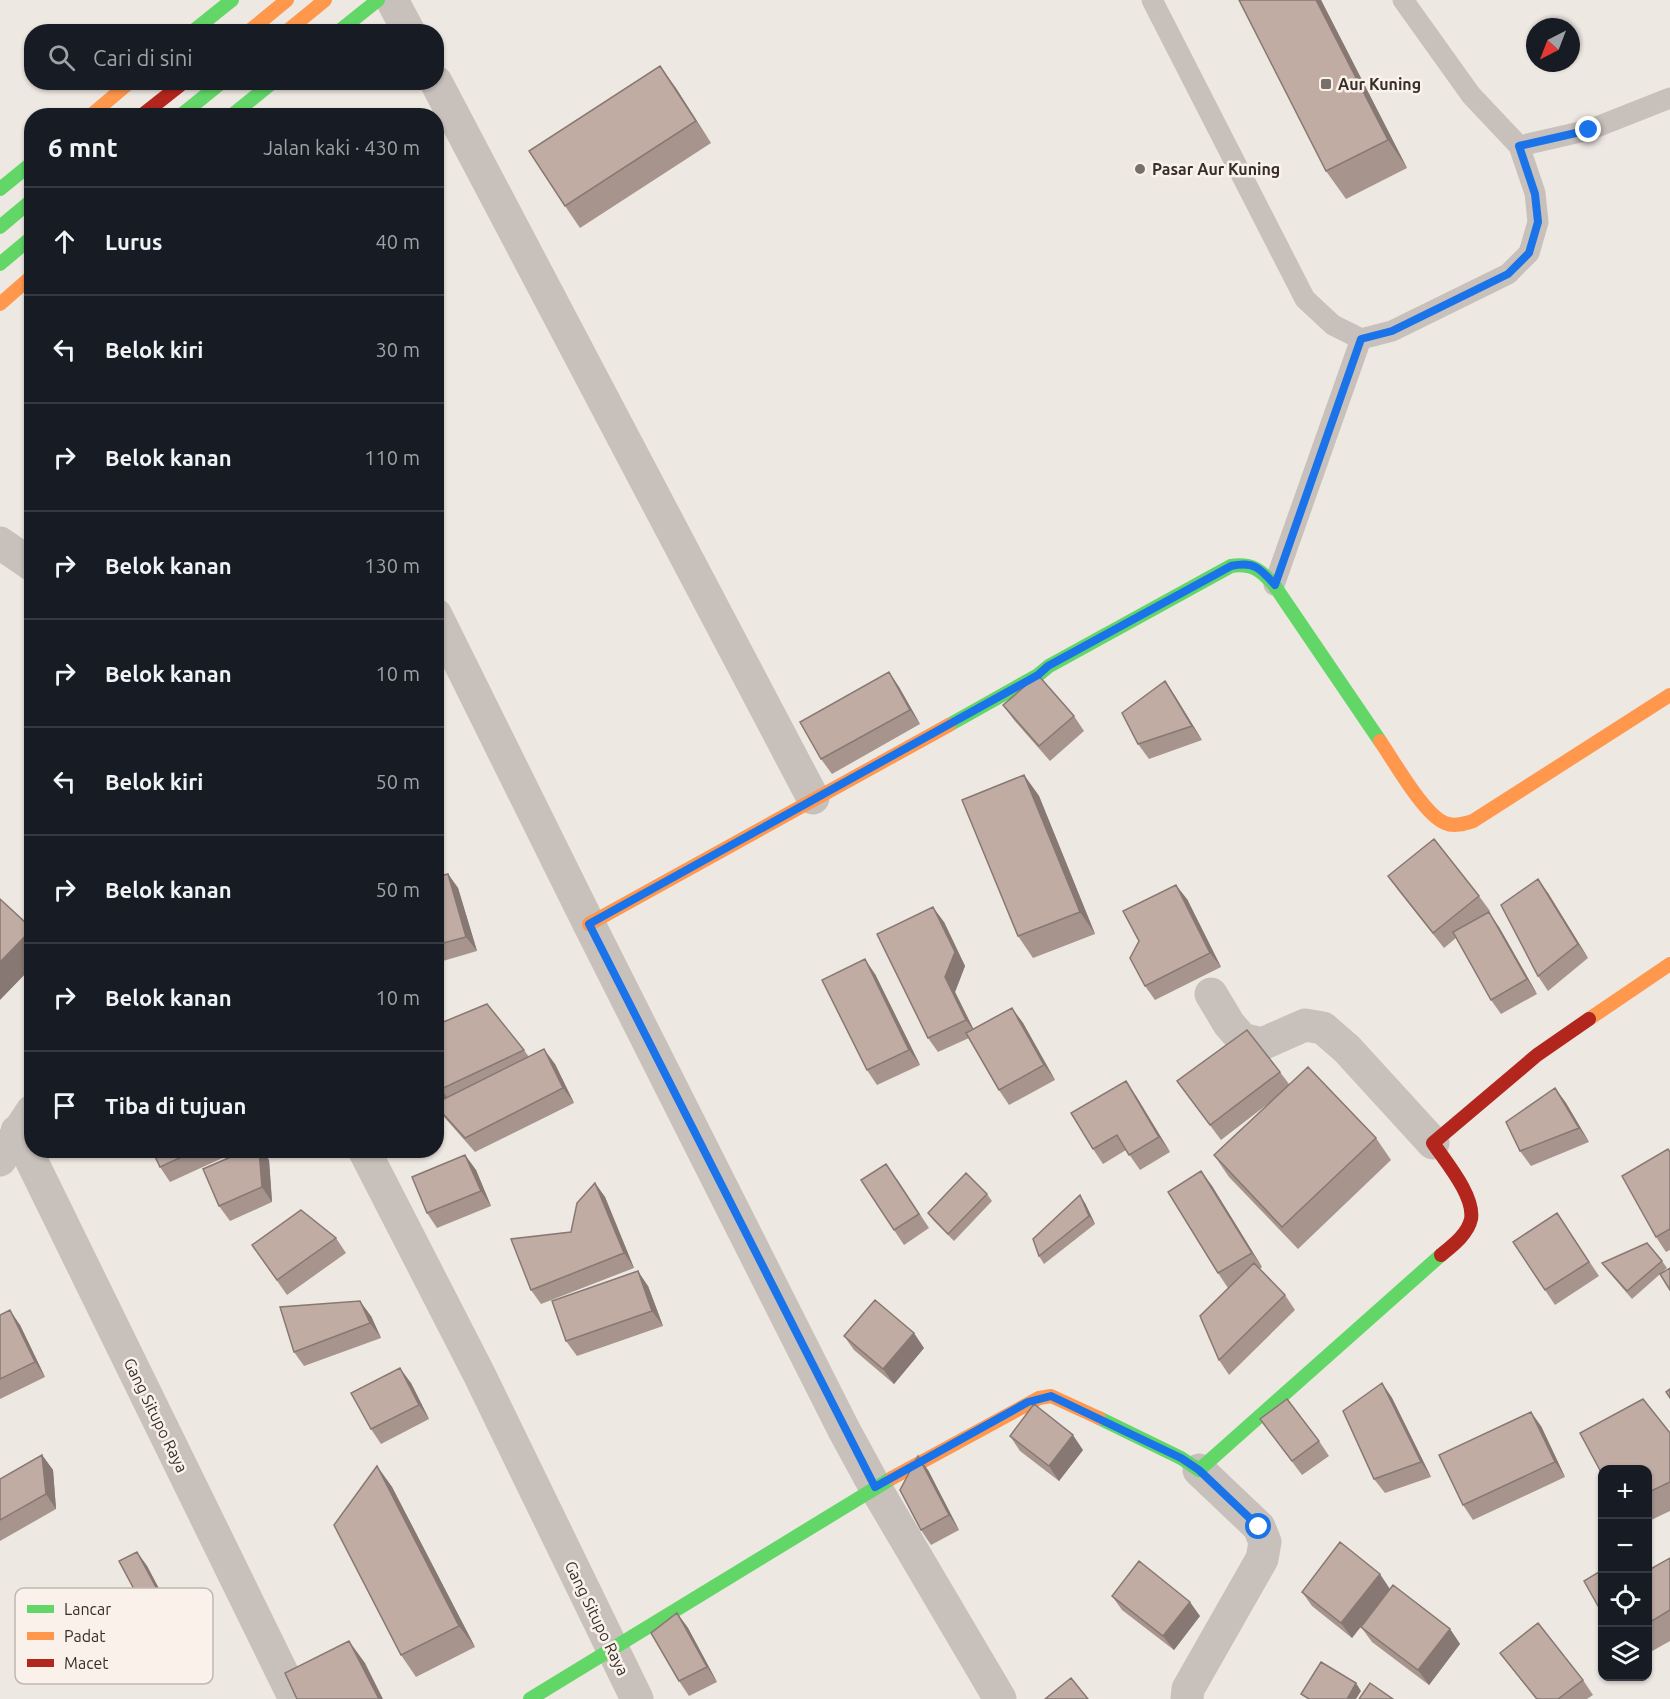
<!DOCTYPE html>
<html lang="id">
<head>
<meta charset="utf-8">
<style>
	:root { --surface:#171b24; --page:#242831; --text:#f1f3f6; --muted:#9ea1a6; --line:#363941 }
	body { margin:0; font-family:Ubuntu,sans-serif; background:var(--page); color:var(--text) }
	.controls { position:absolute; right:18px; bottom:18px; display:grid; overflow:hidden; border-radius:12px; box-shadow:0 2px 4px #0004 }
	.controls button { width:54px; height:54px; display:grid; place-items:center; padding:0; border:0; border-bottom:2px solid var(--line); background:var(--surface); color:var(--text); font:30px sans-serif }
	.compass { position:absolute; left:1526px; top:18px; width:54px; height:54px; border-radius:50%; background:var(--surface); box-shadow:0 2px 4px #0004; rotate:222deg }
	.stop { position:absolute; width:18px; height:18px; margin:-14px; border:4px solid #1a73e8; border-radius:50%; background:#fff }
	.stop.end { background:#1a73e8; border-color:#fff; box-shadow:0 2px 6px #0008 }
	.list { margin:0; padding:0; list-style:none }
	h2 { display:flex; justify-content:space-between; align-items:center; height:78px; margin:0; padding:0 24px; font-size:26px }
	h2 small { font-size:20px; font-weight:400; color:var(--muted) }
	.list li { display:grid; grid-template-columns:39px 1fr auto; gap:18px; align-items:center; box-sizing:border-box; height:108px; padding:0 24px; border-top:2px solid var(--line) }
	.list b { display:block; font-size:22px; white-space:nowrap }
	.list em { font-size:20px; font-style:normal; color:var(--muted) }
	.icon { flex:none; width:33px; height:33px; fill:none; stroke:currentColor; stroke-width:2; stroke-linecap:round; stroke-linejoin:round }
	.map { position:relative; flex:none; width:1670px; height:1699px; overflow:hidden }
	.search { position:absolute; background:var(--surface); box-shadow:0 2px 4px #0004; left:24px; top:24px; width:420px; height:66px; display:flex; align-items:center; gap:15px; box-sizing:border-box; padding:0 21px; border-radius:24px; color:var(--muted); font-size:22px }
	.panel { position:absolute; background:var(--surface); box-shadow:0 2px 4px #0004; left:24px; top:108px; width:420px; height:1050px; border-radius:24px }
	.map>svg:first-child { display:block }
	.lines { fill:none; stroke-linecap:round; stroke-linejoin:round }
	.lane { stroke:#c7c0bb; stroke-width:21 }
	.street { stroke:#c7c0bb; stroke-width:33 }
	.fast { stroke:#63d668; stroke-width:14 }
	.slow { stroke:#ff974d; stroke-width:14 }
	.jam { stroke:#b3261e; stroke-width:14 }
	.wall { fill:#a6948d }
	.shaded-wall { fill:#877873 }
	.building { fill:#c1aca4; stroke:#877873; stroke-width:1.5 }
	.route { stroke:#1a73e8; stroke-width:8 }
	.poi-dot { fill:#786f6a; stroke:#faf2ea; stroke-width:2 }
	.labels { text-anchor:middle; stroke-width:5; stroke-linejoin:round; paint-order:stroke }
	.poi-label { font-size:16px; font-weight:bold; fill:#382e29; stroke:#faf2ea; text-anchor:start }
	.street-label { font-size:16px; fill:#382e29; stroke:#faf2ea }
	.key { fill:#faf2ea; stroke:#c0b7b0; stroke-width:1.5 }
	.key-label { font-size:16px; fill:#382e29 }
</style>
</head>
<body>
<div class="map">
<svg width="1670" height="1699" viewBox="0 0 1670 1699">
	<rect width="100%" height="100%" fill="#eee8e2"/>
	<g class="lines">
		<path class="lane" d="M1152 0 1305 299 1333 325 1361 339 1392 331 1508 274 1529 253 1538 222 1535 193 1519 146 1589 130 1670 98
			M1403 0 1471 95 1519 146
			M1274 585 1361 339"/>
		<path class="street" d="M392 0 409 32
			M436 82 813 798
			M0 543 32 565
			M436 615 589 924 844 1430 875 1487 1000 1699
			M1211 994 1229 1024 1242 1039 1262 1044 1305 1025 1323 1028 1347 1049 1433 1143
			M17 1131 295 1699
			M364 1150 479 1374 637 1699
			M0 1160 32 1111
			M1187 1699 1188 1689 1262 1559 1265 1542 1259 1527 1199 1470"/>
		<path class="fast" d="M192 32 232 0
			M338 32 378 0
			M180 116 222 82
			M231 116 273 82
			M0 189 32 163
			M0 227 32 200
			M0 264 32 237
			M949 725 1038 675 1049 666 1231 566C1252 563 1261 570 1274 585L1380 741
			M1099 1418 1181 1458 1199 1470 1441 1255
			M530 1699 892 1478"/>
		<path class="slow" d="M248 32 287 0
			M286 32 325 0
			M90 116 130 82
			M0 304 32 276
			M1380 741C1394 761 1424 815 1445 823 1454 827 1464 824 1473 821L1670 695
			M589 924 949 725
			M1589 1019 1670 964
			M892 1478 1039 1398 1051 1396 1099 1418"/>
		<path class="jam" d="M141 116 184 82
			M1441 1255C1452 1246 1468 1234 1471 1219 1475 1196 1445 1161 1433 1143L1537 1055 1589 1019"/>
	</g>
	<path class="wall" d="M1239 0H1321L1407 168 1346 199 1326 171Z
		M660 66 711 143 580 228 565 206Z
		M436 224 442 233 436 236Z
		M889 672 899 687 920 724 832 774 821 759Z
		M1165 681 1175 696 1202 740 1149 759 1138 744Z
		M1003 705 1074 716 1084 731 1050 761 1014 720Z
		M1024 775 1039 796 1095 934 1033 958 1018 936Z
		M448 874 458 888 477 951 436 963V877Z
		M1388 876 1479 896 1490 911 1486 914 1499 927 1537 994 1501 1014 1491 1000 1456 938 1444 948 1398 890Z
		M1548 893 1588 958 1548 991 1538 976Z
		M1187 899 1221 967 1155 1000 1145 986Z
		M944 922 965 966 955 992 973 1029 1012 1008 1023 1023 1055 1080 1009 1105 999 1090 969 1038 938 1052 928 1038Z
		M875 974 920 1065 877 1085 867 1070Z
		M524 1050 529 1057 555 1064 574 1103 475 1152 445 1118 436 1107 443 1099 436 1088Z
		M1280 1072 1289 1084 1376 1138 1391 1160 1298 1249 1229 1177 1214 1155 1269 1103 1221 1140 1177 1081Z
		M1555 1088 1566 1103 1589 1142 1531 1166 1520 1151Z
		M1136 1096 1170 1152 1140 1170 1126 1150 1103 1164 1093 1149Z
		M152 1150H240L170 1182 160 1167Z
		M247 1150H262L269 1160 272 1202 230 1221 219 1206Z
		M1670 1152V1250L1666 1252 1656 1237Z
		M465 1155 476 1170 491 1206 437 1228 427 1213Z
		M1201 1171 1212 1186 1262 1267 1260 1269 1285 1295 1295 1310 1229 1375 1219 1360 1231 1286 1228 1288 1218 1273Z
		M897 1179 929 1228 904 1245 894 1230Z
		M595 1183 605 1197 634 1268 541 1304 531 1290 571 1232Z
		M987 1194 992 1201 954 1241 933 1220 928 1213Z
		M1085 1203 1095 1224 1044 1264 1039 1256Z
		M1567 1228 1599 1276 1555 1305 1545 1290Z
		M336 1238 346 1253 287 1295 252 1245Z
		M1662 1261 1667 1268 1632 1299 1608 1271 1602 1263Z
		M648 1286 663 1326 577 1356 566 1341Z
		M0 1315 20 1325 45 1377 0 1399Z
		M371 1316 381 1338 304 1366 294 1352Z
		M844 1336 924 1348 894 1384 854 1350Z
		M411 1383 429 1419 381 1444 371 1429Z
		M1382 1383 1392 1398 1431 1477 1385 1493 1374 1479Z
		M1260 1419 1319 1441 1329 1456 1302 1475Z
		M1541 1426 1565 1477 1473 1520 1463 1505Z
		M1670 1433V1511L1647 1522V1470Z
		M1010 1436 1083 1450 1059 1481 1020 1451Z
		M42 1455 53 1470 56 1509 0 1541V1479Z
		M377 1466 392 1487 475 1647 416 1677 401 1655Z
		M928 1470 959 1530 931 1545 921 1530Z
		M137 1552 147 1566 190 1647H168L157 1632Z
		M1670 1558V1641L1647 1654V1571Z
		M1390 1589 1352 1638 1312 1606 1302 1592Z
		M1112 1596 1200 1616 1174 1650 1122 1610Z
		M677 1613 688 1628 717 1682 689 1696 679 1681Z
		M1361 1627 1450 1629 1460 1644 1429 1685 1372 1642Z
		M1500 1653 1583 1680 1593 1695 1587 1699H1536Z"/>
	<path class="shaded-wall" d="M1316 0H1321L1407 168 1388 140Z
		M660 66 676 88 711 143 696 121Z
		M889 672 899 687 920 724 910 710Z
		M1165 681 1175 696 1202 740 1192 726Z
		M1024 775 1039 796 1095 934 1080 912Z
		M448 874 458 888 477 951 466 937Z
		M1538 879 1548 893 1588 958 1578 944Z
		M1176 885 1187 899 1221 967 1210 953Z
		M933 907 944 922 965 966 955 992 976 1034 966 1020 945 977Z
		M1489 912 1499 927 1537 994 1527 979Z
		M32 929V967L0 1000V962Z
		M865 959 875 974 920 1065 909 1050Z
		M1012 1008 1023 1023 1055 1080 1044 1065Z
		M544 1049 555 1064 574 1103 563 1088Z
		M1126 1081 1136 1096 1170 1152 1159 1137Z
		M1555 1088 1566 1103 1589 1142 1579 1128Z
		M441 1089 451 1103 449 1108 439 1094Z
		M259 1150H262L269 1160 272 1202 262 1187Z
		M465 1155 476 1170 491 1206 481 1191Z
		M1201 1171 1212 1186 1262 1267 1252 1253Z
		M595 1183 605 1197 634 1268 624 1253Z
		M1080 1195 1085 1203 1095 1224 1089 1216Z
		M638 1271 648 1286 663 1326 652 1311Z
		M360 1301 371 1316 381 1338 370 1323Z
		M10 1310 20 1325 45 1377 35 1362Z
		M914 1333 924 1348 894 1384 883 1369Z
		M400 1368 411 1383 429 1419 419 1405Z
		M1382 1383 1392 1398 1431 1477 1421 1462Z
		M1531 1412 1541 1426 1565 1477 1555 1462Z
		M1073 1435 1083 1450 1059 1481 1049 1466Z
		M42 1455 53 1470 56 1509 46 1494Z
		M918 1456 928 1470 959 1530 949 1515Z
		M377 1466 392 1487 475 1647 459 1626Z
		M137 1552 147 1566 190 1647 180 1632Z
		M1380 1574 1390 1589 1352 1638 1341 1623Z
		M1190 1602 1200 1616 1174 1650 1163 1636Z
		M677 1613 688 1628 717 1682 707 1667Z
		M1450 1629 1460 1644 1429 1685 1418 1670Z
		M349 1641 365 1663 383 1699H379Z
		M1356 1683 1361 1691 1356 1699H1347Z"/>
	<path class="building" d="M1239 0H1316L1388 140 1326 171Z
		M660 66 696 121 565 206 529 151Z
		M889 672 910 710 821 759 800 722Z
		M1038 675 1074 716 1039 746 1003 705Z
		M1165 681 1192 726 1138 744 1122 713Z
		M1024 775 1080 912 1018 936 962 800Z
		M1434 839 1479 896 1433 933 1388 876Z
		M448 874 466 937 436 945V877Z
		M1538 879 1578 944 1538 976 1501 905Z
		M1176 885 1210 953 1145 986 1130 958 1139 941 1123 911Z
		M0 899 25 922 32 925V929L0 962Z
		M933 907 955 952 945 977 966 1020 928 1038 877 934Z
		M1489 912 1527 979 1491 1000 1453 932Z
		M865 959 909 1050 867 1070 822 980Z
		M487 1004 524 1050 441 1089 439 1094 436 1088V1025Z
		M1012 1008 1044 1065 999 1090 966 1033Z
		M1247 1030 1280 1072 1210 1125 1177 1081Z
		M544 1049 563 1088 465 1138 436 1106V1103Z
		M1308 1067 1376 1138 1282 1227 1214 1155Z
		M1126 1081 1159 1137 1129 1155 1117 1135 1093 1149 1071 1113Z
		M1555 1088 1579 1128 1520 1151 1506 1122Z
		M1668 1149 1670 1152V1229L1656 1237 1622 1176Z
		M152 1150H197L160 1167Z
		M247 1150H259L262 1187 219 1206 203 1169Z
		M465 1155 481 1191 427 1213 412 1177Z
		M886 1164 919 1214 894 1230 861 1180Z
		M1201 1171 1252 1253 1218 1273 1168 1192Z
		M966 1173 987 1194 948 1234 928 1213Z
		M595 1183 624 1253 531 1290 511 1239 571 1232 577 1203Z
		M1080 1195 1089 1216 1039 1256 1033 1239Z
		M301 1210 336 1238 277 1280 252 1245Z
		M1557 1213 1589 1262 1545 1290 1513 1242Z
		M1647 1243 1662 1261 1627 1291 1602 1263Z
		M1254 1263 1285 1295 1219 1360 1200 1316Z
		M1670 1268V1290L1660 1274Z
		M638 1271 652 1311 566 1341 552 1301Z
		M875 1300 914 1333 883 1369 844 1336Z
		M360 1301 370 1323 294 1352 280 1307Z
		M10 1310 35 1362 0 1379V1315Z
		M400 1368 419 1405 371 1429 351 1393Z
		M1382 1383 1421 1462 1374 1479 1343 1411Z
		M1670 1389V1398L1666 1392Z
		M1287 1399 1319 1441 1292 1461 1260 1419Z
		M1643 1399 1670 1433V1482L1647 1493V1470H1602V1474L1580 1433Z
		M1034 1404 1073 1435 1049 1466 1010 1436Z
		M1531 1412 1555 1462 1463 1505 1439 1455Z
		M42 1455 46 1494 0 1520V1479Z
		M918 1456 949 1515 921 1530 900 1490Z
		M377 1466 459 1626 401 1655 334 1525Z
		M1340 1542 1380 1574 1341 1623 1302 1592Z
		M137 1552 180 1632H157L119 1561Z
		M1670 1558V1610L1647 1624V1571Z
		M1139 1561 1190 1602 1163 1636 1112 1596Z
		M1602 1570V1613L1584 1581Z
		M1393 1585 1450 1629 1418 1670 1361 1627Z
		M677 1613 707 1667 679 1681 651 1633Z
		M1538 1623 1583 1680 1558 1699H1537L1500 1653Z
		M349 1641 379 1699H297L285 1673Z
		M1321 1662 1356 1683 1347 1699H1309L1301 1694Z
		M1071 1678 1088 1699H1045Z
		M1370 1683 1393 1699H1359Z"/>
	<g class="lines">
		<path class="route" d="M1259 1527 1199 1470 1181 1458 1051 1396 1028 1402 875 1487 589 924 1038 675 1048 666 1231 566C1254 561 1260 568 1275 585L1361 339 1392 331 1508 274 1529 253 1538 222 1535 194 1519 146 1589 130"/>
	</g>
	<g class="poi-dot">
		<rect x="1320" y="78" width="12" height="12" rx="3"/>
		<circle cx="1140" cy="169" r="6"/>
	</g>
	<g class="labels">
		<g class="poi-label">
			<text x="1338" y="90">Aur Kuning</text>
			<text x="1152" y="175">Pasar Aur Kuning</text>
		</g>
		<g class="street-label">
			<text transform="translate(156 1415) rotate(64)" y="6">Gang Situpo Raya</text>
			<text transform="translate(597 1618) rotate(64)" y="6">Gang Situpo Raya</text>
		</g>
	</g>
	<rect x="15" y="1588" width="198" height="96" rx="9" class="key"/>
	<rect x="27" y="1605" width="27" height="8" fill="#63d668"/>
	<rect x="27" y="1632" width="27" height="8" fill="#ff974d"/>
	<rect x="27" y="1659" width="27" height="8" fill="#b3261e"/>
	<g class="key-label">
		<text x="64" y="1615">Lancar</text>
		<text x="64" y="1642">Padat</text>
		<text x="64" y="1669">Macet</text>
	</g>
</svg>
<div class="controls">
<button>+</button>
<button>−</button>
<button><svg class="icon" aria-label="locate" viewBox="0 0 24 24"><circle cx="12" cy="12" r="6"/><path d="M12 2v4M12 18v4M2 12h4M18 12h4"/></svg></button>
<button><svg class="icon" aria-label="layers" viewBox="0 0 24 24"><path d="M12 4l9 5-9 5-9-5zM3 14l9 5 9-5"/></svg></button>
</div>
<svg class="compass" viewBox="-18 -18 36 36"><path d="M0-13l5 13h-10z" fill="#e53935"/><path d="M0 13l5-13h-10z" fill="#9ea1a6"/></svg>
<div class="stop" style="left:1259px;top:1527px"></div>
<div class="stop end" style="left:1589px;top:130px"></div>
<div class="search"><svg class="icon" aria-label="search" viewBox="0 0 24 24"><circle cx="10" cy="10" r="6"/><path d="M15 15l6 6"/></svg>Cari di sini</div>
<section class="panel">
<h2>6 mnt<small>Jalan kaki · 430 m</small></h2>
<ul class="list">
<li><svg class="icon" aria-label="ahead" viewBox="0 0 24 24"><path d="M12 20V5M6 11l6-6 6 6"/></svg><div><b>Lurus</b></div><em>40 m</em></li>
<li><svg class="icon" aria-label="left" viewBox="0 0 24 24"><path d="M17 20v-9H6M10 6l-5 5 5 5"/></svg><div><b>Belok kiri</b></div><em>30 m</em></li>
<li><svg class="icon" aria-label="right" viewBox="0 0 24 24"><path d="M7 20v-9h11M14 6l5 5-5 5"/></svg><div><b>Belok kanan</b></div><em>110 m</em></li>
<li><svg class="icon" aria-label="right" viewBox="0 0 24 24"><path d="M7 20v-9h11M14 6l5 5-5 5"/></svg><div><b>Belok kanan</b></div><em>130 m</em></li>
<li><svg class="icon" aria-label="right" viewBox="0 0 24 24"><path d="M7 20v-9h11M14 6l5 5-5 5"/></svg><div><b>Belok kanan</b></div><em>10 m</em></li>
<li><svg class="icon" aria-label="left" viewBox="0 0 24 24"><path d="M17 20v-9H6M10 6l-5 5 5 5"/></svg><div><b>Belok kiri</b></div><em>50 m</em></li>
<li><svg class="icon" aria-label="right" viewBox="0 0 24 24"><path d="M7 20v-9h11M14 6l5 5-5 5"/></svg><div><b>Belok kanan</b></div><em>50 m</em></li>
<li><svg class="icon" aria-label="right" viewBox="0 0 24 24"><path d="M7 20v-9h11M14 6l5 5-5 5"/></svg><div><b>Belok kanan</b></div><em>10 m</em></li>
<li><svg class="icon" aria-label="arrive" viewBox="0 0 24 24"><path d="M6 21V4h12l-3 4 3 4H6"/></svg><div><b>Tiba di tujuan</b></div></li>
</ul>
</section>
</div>
</body>
</html>
